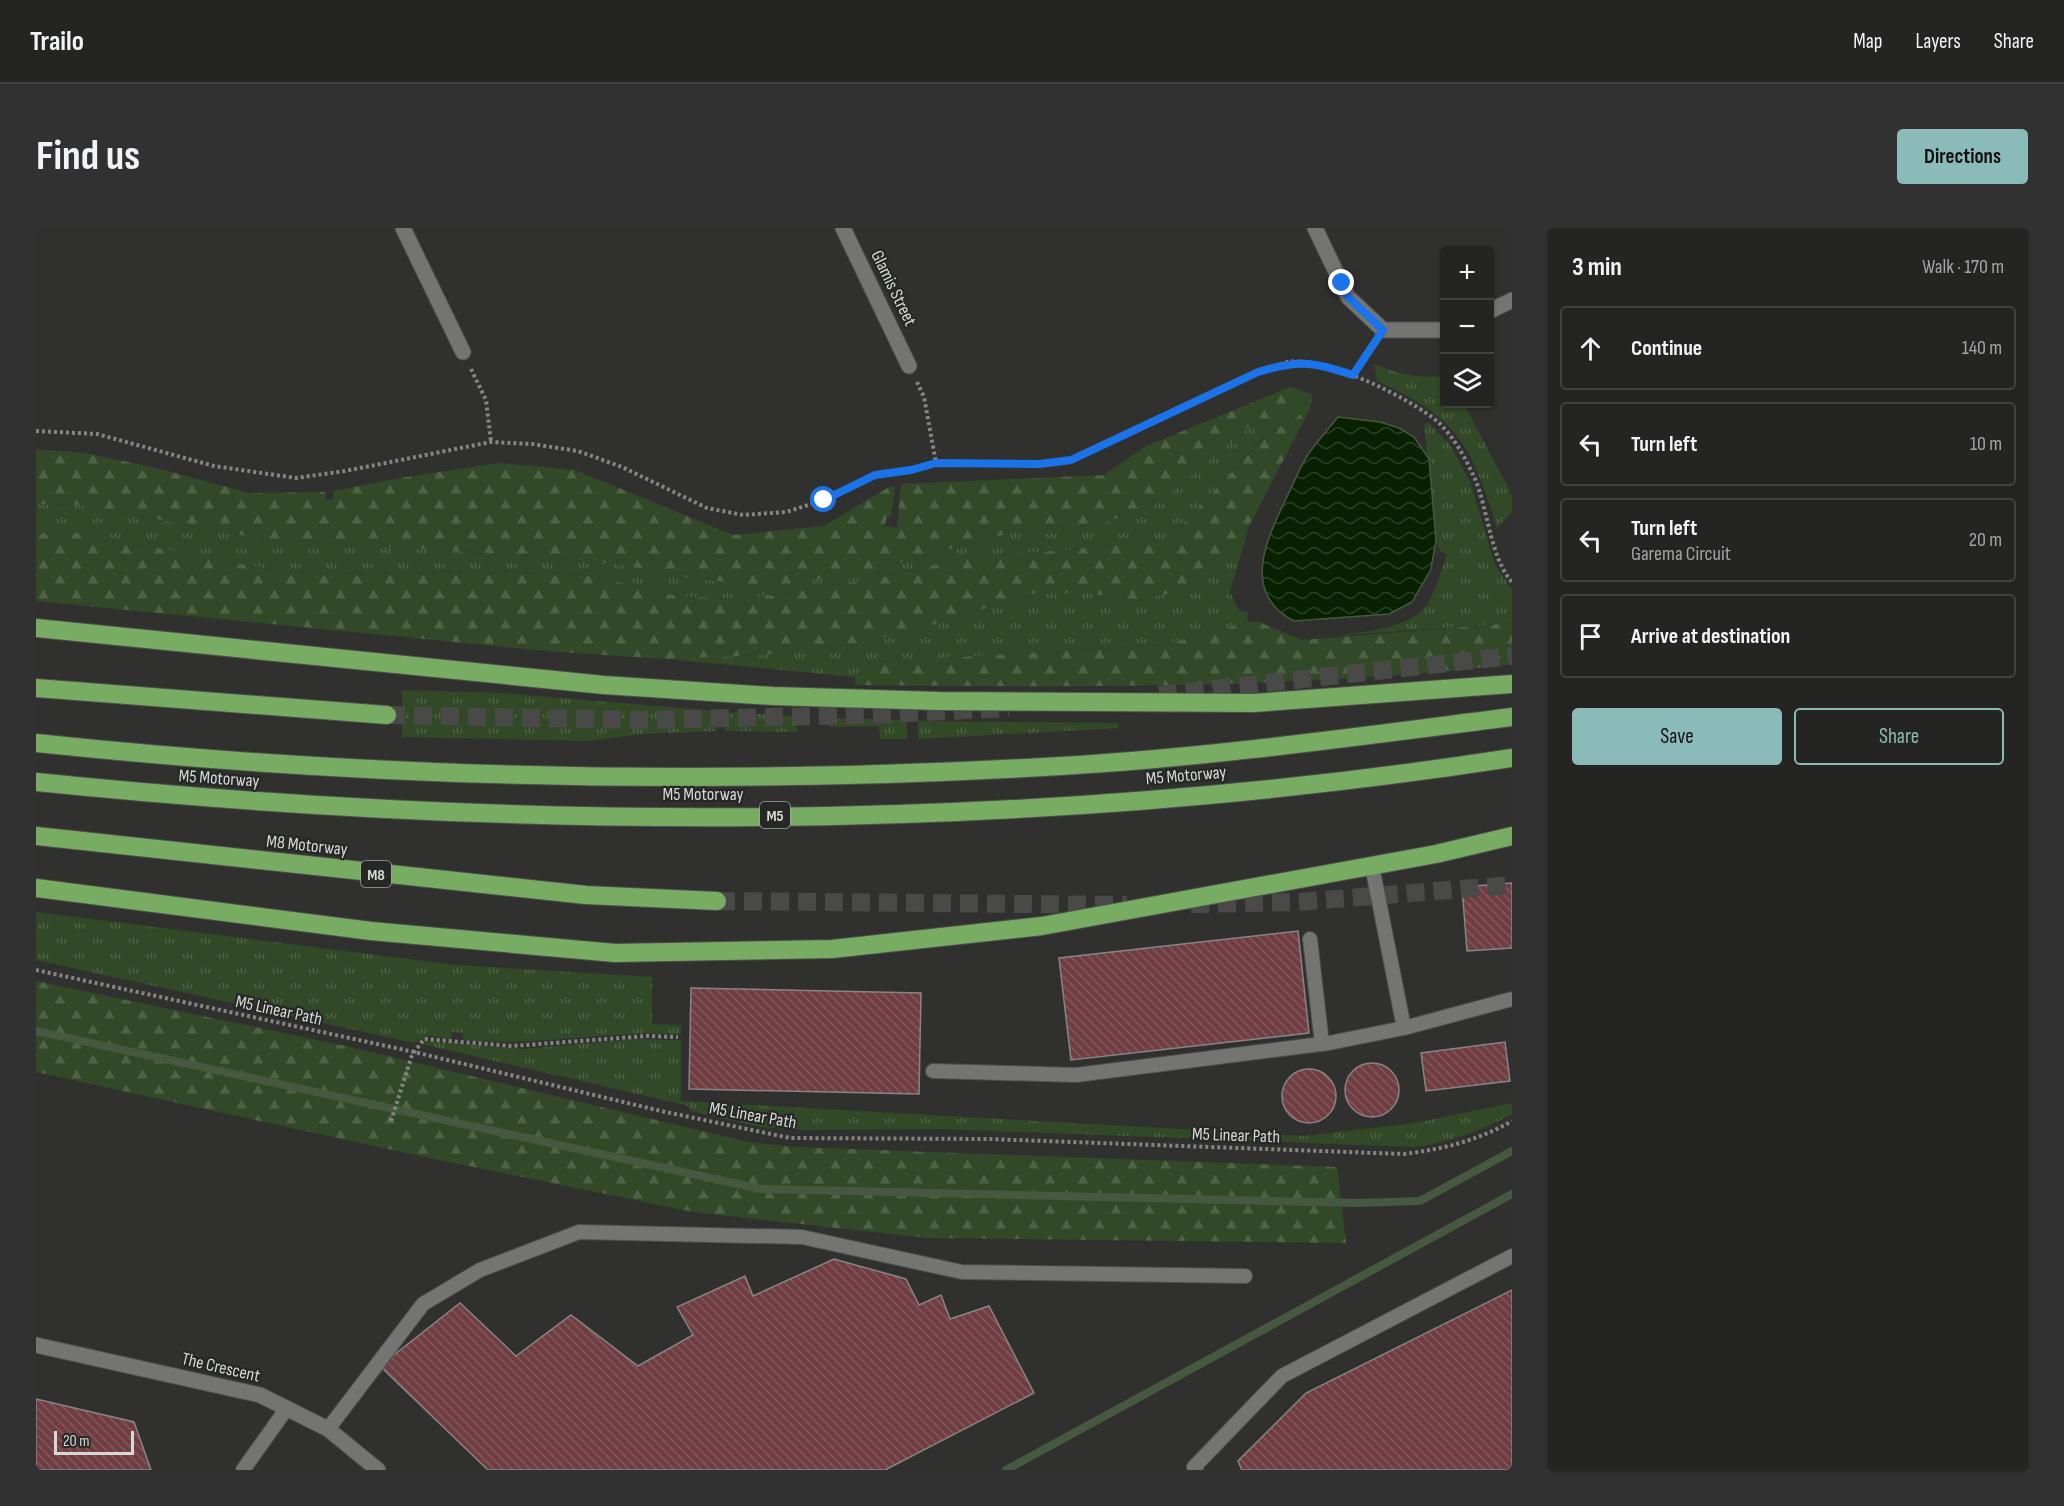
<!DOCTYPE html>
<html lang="en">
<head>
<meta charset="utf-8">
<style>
	:root { --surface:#242523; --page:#303130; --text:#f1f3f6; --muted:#a3a5a6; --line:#414241; --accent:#8bbbb9 }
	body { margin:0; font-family:"Sofia Sans Condensed",sans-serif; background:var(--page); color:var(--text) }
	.controls { position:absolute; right:18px; top:18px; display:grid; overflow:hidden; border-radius:6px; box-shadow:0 2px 4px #0004 }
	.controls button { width:54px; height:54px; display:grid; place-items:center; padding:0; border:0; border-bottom:2px solid var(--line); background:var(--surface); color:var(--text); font:30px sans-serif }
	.scale { position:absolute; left:18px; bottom:15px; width:80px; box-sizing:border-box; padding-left:6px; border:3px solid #d8d9d7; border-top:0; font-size:16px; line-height:21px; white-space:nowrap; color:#d8d9d7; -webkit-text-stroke:4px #262825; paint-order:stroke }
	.stop { position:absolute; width:18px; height:18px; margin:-14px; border:4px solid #1a73e8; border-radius:50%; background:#fff }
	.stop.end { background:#1a73e8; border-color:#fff; box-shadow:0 2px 6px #0008 }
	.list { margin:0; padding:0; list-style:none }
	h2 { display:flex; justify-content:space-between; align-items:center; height:78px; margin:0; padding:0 24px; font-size:26px }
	h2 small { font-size:20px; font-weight:400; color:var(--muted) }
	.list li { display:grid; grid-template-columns:39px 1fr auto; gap:18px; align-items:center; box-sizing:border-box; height:84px; margin:0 12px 12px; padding:0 12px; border:2px solid var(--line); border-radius:6px }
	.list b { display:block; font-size:22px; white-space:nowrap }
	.list p { margin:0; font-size:20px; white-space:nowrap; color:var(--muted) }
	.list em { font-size:20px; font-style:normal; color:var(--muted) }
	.actions { display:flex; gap:12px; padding:18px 24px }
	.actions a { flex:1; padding:14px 0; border:2px solid var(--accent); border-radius:6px; text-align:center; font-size:21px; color:var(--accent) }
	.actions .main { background:var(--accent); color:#111 }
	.icon { flex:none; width:33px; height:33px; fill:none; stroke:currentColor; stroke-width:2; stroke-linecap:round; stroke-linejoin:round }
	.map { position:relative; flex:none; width:1476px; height:1242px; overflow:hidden; border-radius:6px }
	header { display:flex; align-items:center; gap:36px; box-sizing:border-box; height:84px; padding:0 30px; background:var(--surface); border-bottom:2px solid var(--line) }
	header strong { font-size:28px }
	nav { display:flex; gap:33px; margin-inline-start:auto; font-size:21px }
	.intro { display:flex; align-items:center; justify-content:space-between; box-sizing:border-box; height:144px; padding:0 36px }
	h1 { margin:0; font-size:42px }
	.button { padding:15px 27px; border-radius:6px; background:var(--accent); color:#111; font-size:21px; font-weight:700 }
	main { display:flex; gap:36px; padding:0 36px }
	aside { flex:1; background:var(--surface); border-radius:6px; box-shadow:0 2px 4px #0004 }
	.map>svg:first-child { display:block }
	.grass { fill:url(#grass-tufts) }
	.forest { fill:url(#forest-firs) }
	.water { fill:url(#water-waves); stroke:#465940; stroke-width:1.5 }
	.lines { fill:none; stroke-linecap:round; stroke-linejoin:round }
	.stream { stroke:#465940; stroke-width:8 }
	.building { fill:url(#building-back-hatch); stroke:#898585; stroke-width:1.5 }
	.highway-tunnel { stroke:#494a48; stroke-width:18; stroke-dasharray:18 9; stroke-linecap:butt }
	.lane-casing { stroke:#4e4f4d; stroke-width:16 }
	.street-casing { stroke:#4e4f4d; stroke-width:17 }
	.highway-casing { stroke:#4e4f4d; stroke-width:20 }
	.path { stroke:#858684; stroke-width:4; stroke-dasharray:3 3; stroke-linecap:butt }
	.lane { stroke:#747573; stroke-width:14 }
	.street { stroke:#747573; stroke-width:15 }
	.highway { stroke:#78ac62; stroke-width:18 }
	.route { stroke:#1a73e8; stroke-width:8 }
	.labels { text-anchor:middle; stroke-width:4.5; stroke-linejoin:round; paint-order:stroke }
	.shield { fill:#262825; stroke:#a3a4a2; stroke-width:1.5 }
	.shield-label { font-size:16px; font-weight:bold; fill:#d8d9d7 }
	.street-label { font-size:18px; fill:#d8d9d7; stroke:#262825 }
</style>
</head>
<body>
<header>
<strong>Trailo</strong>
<nav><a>Map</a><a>Layers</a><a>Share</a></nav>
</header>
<div class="intro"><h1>Find us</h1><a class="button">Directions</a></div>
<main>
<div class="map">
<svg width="1476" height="1242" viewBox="0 0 1476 1242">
	<defs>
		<pattern id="grass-tufts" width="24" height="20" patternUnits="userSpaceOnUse" patternTransform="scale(1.5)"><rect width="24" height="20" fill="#314927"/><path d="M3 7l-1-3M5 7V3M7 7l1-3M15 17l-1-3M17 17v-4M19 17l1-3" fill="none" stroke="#4e6346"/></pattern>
		<pattern id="forest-firs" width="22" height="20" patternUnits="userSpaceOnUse" patternTransform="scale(1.5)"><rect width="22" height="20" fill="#314927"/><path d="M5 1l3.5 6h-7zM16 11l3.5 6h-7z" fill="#4e6346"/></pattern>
		<pattern id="water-waves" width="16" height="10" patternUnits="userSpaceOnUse" patternTransform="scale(1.5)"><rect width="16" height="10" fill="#082200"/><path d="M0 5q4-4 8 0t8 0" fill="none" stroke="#2b4224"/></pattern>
		<pattern id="building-back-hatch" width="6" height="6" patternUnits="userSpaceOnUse" patternTransform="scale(1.5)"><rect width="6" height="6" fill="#6f3d42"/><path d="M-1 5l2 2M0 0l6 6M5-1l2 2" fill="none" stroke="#83585d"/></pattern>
	</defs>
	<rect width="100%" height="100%" fill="#30312f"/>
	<path class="grass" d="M1338 136C1363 146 1382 151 1408 148V176H1428L1476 267V284L1461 300C1436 217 1421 189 1341 153Z
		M1275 174 1274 181 1228 208 1133 311 1018 323 936 328 843 350 740 367 700 371 641 368 556 348 427 343 298 346 243 343 36 304 0 306V276L46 277 227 311 469 326 581 336 648 349 706 356 854 337 977 304 1065 296 1123 275 1215 197Z
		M1393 195 1414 217 1434 253 1459 337 1476 361V395L1296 408C1324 404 1370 402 1389 379 1400 365 1405 343 1411 326L1404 323 1400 312 1388 196Z
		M1212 302 1194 364 1202 381 1211 385 1212 394 1128 417 840 434 819 449 632 431 743 426 807 417 874 404 999 365H1052L1102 373 1199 325Z
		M366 462 466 465 680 483V503L606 506 553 513 366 509Z
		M690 484 757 488 761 491V504L689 503Z
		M793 490 871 492V511H844L843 498 793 499Z
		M882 493 1082 495 1083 500 882 511Z
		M0 684 420 737 616 749V796L645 797V806C572 802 500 819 427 812V805L416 804 415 811 392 808 378 815 0 732Z
		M599 811 645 812V873L1268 908 1379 895 1476 875V886C1444 903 1413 915 1377 919L906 901 763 902 725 899 654 883 653 878 386 816 391 813 486 821Z"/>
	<path class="forest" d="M1254 159 1276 166 1275 174 1215 197 1123 275 1065 296 977 304 854 337 750 357 706 356 648 349 581 336 469 326 227 311 46 277 0 276V221L48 225 121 240 213 265 289 264 290 272 298 271 297 263 370 249 463 235 539 242 697 307 788 298 853 259H859L855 289H851L849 298 861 300 865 256 1068 247 1110 218Z
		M1274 181 1199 325 1138 364 1102 373 1052 365H999L874 404 807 417 743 426 632 431 521 424 0 373V306L36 304 243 343 298 346 427 343 556 348 641 368 700 371 740 367 843 350 936 328 1018 323 1133 311 1229 208Z
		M1212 394H1223L1266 412 1476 395V436C1258 462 1038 459 819 457V449L840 434 1128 417Z
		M0 753 314 819 712 914 759 919 1301 939 1310 1015 891 1010 657 984 389 929 0 844Z"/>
	<path class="water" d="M1302 189 1344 194 1363 200 1378 209 1393 231 1400 312 1395 341 1376 374 1353 386 1258 393C1206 366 1229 315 1248 275 1256 259 1263 240 1273 225 1282 213 1292 201 1302 189Z"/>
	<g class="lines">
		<path class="stream" d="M0 803 725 961 1320 975 1384 973 1476 923
			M970 1242 1476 966"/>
	</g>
	<path class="building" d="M1476 655V720L1431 723 1426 659Z
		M1262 703 1273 805 1035 832 1023 730Z
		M655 760 885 765 883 866 653 861Z
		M1469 814 1474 853 1390 863 1385 825Z
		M1309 862a27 27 0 1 1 54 0a27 27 0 1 1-54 0Z
		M1246 868a27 27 0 1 1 54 0a27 27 0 1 1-54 0Z
		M798 1031 870 1051 883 1077 905 1067 914 1091 953 1078 998 1165 849 1242H452L344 1138 424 1075 480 1128 535 1087 602 1138 657 1107 641 1079 709 1048 717 1068Z
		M1476 1062V1242H1206L1202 1233 1270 1165Z
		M0 1171 98 1194 115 1242H0Z"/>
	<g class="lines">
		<path class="highway-tunnel" d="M1123 467 1476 428
			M351 487 606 492 828 487 973 480
			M681 673 1091 677
			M1155 676 1262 674 1476 657"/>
		<g class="lane-casing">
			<path id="lane" d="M1336 638 1368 800 1476 771
				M1274 711 1286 816
				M897 843 1040 847 1293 815 1368 800
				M292 1201 387 1076 444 1042 543 1004 766 1009 926 1044 1209 1048
				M207 1242 251 1180
				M1160 1242 1158 1239 1246 1148 1476 1028"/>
		</g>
		<g class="street-casing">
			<path id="street" d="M367 0 427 124
				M807 0 873 138
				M1279 0 1312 69 1347 102H1408
				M1454 83 1476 72
				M0 1117 224 1167 292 1201 342 1242"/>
		</g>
		<g class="highway-casing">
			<path id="highway" d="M0 400 568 457 737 468 903 473 1218 475 1476 456
				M0 460 351 487
				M0 515C340 551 683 558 1025 538 1176 529 1326 508 1476 489
				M0 554C490 604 989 605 1476 530
				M0 608 550 667 681 673
				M0 660 335 703 579 725 796 721 1006 698 1400 626 1476 608"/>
		</g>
		<path class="path" d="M435 141 450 172 455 214
			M1317 147 1336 117
			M881 154 888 169 900 235
			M0 203 61 206 178 238 260 250 309 243 455 214 496 216 542 223 586 239 671 280 707 287 750 284 788 272 839 247 875 242 900 235H1004L1035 232 1222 144C1231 141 1242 136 1252 134 1289 128 1374 170 1402 194 1418 209 1430 231 1439 251 1452 281 1454 329 1476 354
			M0 742 378 824 625 883 754 910 953 911 1368 926C1407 921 1441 913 1476 893
			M355 893 376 827 388 811 476 818 611 808 642 809"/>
		<use href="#lane" class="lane"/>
		<use href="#street" class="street"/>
		<use href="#highway" class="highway"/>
	</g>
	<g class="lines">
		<path class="route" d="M788 272 839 247 875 242 900 235 1004 236 1035 232 1222 144C1264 131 1275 134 1317 147L1347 102 1312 69 1306 55"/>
	</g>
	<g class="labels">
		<g class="shield">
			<rect x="724" y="574" width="30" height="26" rx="4.5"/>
			<rect x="325" y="633" width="30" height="26" rx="4.5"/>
		</g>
		<g class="shield-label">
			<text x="739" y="593">M5</text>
			<text x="340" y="652">M8</text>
		</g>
		<g class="street-label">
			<text transform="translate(858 60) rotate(64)" y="6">Glamis Street</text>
			<text transform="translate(1150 547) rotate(-5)" y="6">M5 Motorway</text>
			<text transform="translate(183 550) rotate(4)" y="6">M5 Motorway</text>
			<text x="667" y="572">M5 Motorway</text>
			<text transform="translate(271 617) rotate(6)" y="6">M8 Motorway</text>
			<text transform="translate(243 782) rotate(12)" y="6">M5 Linear Path</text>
			<text transform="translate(717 887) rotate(10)" y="6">M5 Linear Path</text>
			<text transform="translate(1200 907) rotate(2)" y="6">M5 Linear Path</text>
			<text transform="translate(185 1139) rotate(13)" y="6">The Crescent</text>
		</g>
	</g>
</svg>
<div class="controls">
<button>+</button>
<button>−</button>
<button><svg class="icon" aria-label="layers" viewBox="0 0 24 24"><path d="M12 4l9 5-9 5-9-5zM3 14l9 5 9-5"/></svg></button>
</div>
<div class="scale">20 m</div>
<div class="stop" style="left:788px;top:272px"></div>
<div class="stop end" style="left:1306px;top:55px"></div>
</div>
<aside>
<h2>3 min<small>Walk · 170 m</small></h2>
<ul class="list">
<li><svg class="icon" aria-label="ahead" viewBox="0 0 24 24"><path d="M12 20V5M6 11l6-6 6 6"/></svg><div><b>Continue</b></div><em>140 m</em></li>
<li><svg class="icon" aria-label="left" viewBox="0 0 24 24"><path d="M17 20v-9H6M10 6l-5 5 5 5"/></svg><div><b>Turn left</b></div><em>10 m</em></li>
<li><svg class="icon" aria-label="left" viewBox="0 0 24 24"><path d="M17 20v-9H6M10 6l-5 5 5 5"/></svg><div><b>Turn left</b><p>Garema Circuit</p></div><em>20 m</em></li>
<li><svg class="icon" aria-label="arrive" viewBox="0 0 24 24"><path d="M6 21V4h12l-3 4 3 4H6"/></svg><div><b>Arrive at destination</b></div></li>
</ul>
<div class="actions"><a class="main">Save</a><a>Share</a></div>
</aside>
</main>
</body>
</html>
